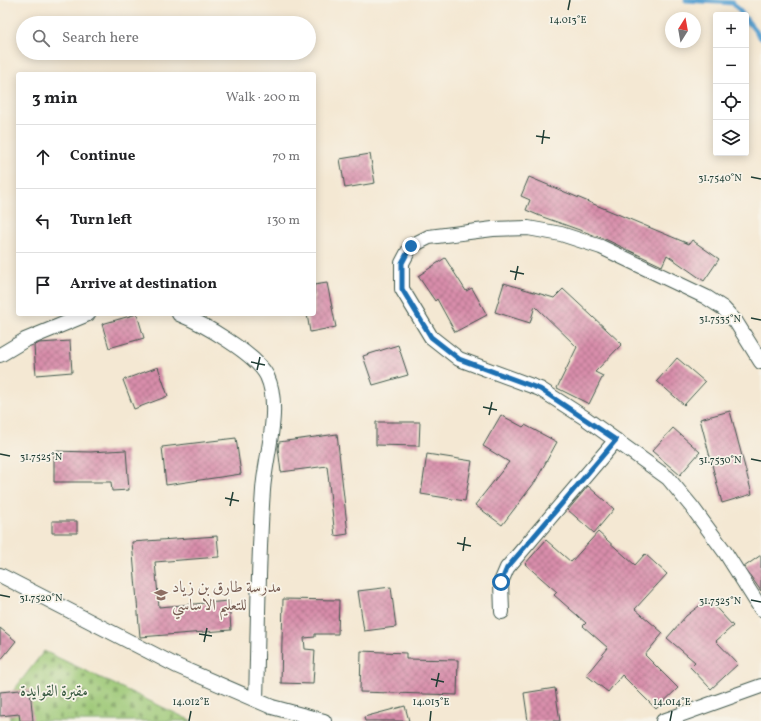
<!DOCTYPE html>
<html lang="en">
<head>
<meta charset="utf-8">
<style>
	:root { --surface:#fff; --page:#f6f6f6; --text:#202124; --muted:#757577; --line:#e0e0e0 }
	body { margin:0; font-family:Vollkorn,Amiri,serif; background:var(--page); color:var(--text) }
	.controls { position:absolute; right:12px; top:12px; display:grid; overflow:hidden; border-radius:4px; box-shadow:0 2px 10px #0003 }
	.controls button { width:36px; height:36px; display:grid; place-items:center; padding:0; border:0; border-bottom:1px solid var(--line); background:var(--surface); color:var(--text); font:20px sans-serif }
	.compass { position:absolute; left:665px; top:12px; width:36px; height:36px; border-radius:50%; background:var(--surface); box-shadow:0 2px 10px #0003; rotate:11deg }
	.stop { position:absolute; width:12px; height:12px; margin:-9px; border:3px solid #1f6fb2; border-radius:50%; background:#fff }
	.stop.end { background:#1f6fb2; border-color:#fff; box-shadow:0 1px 4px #0008 }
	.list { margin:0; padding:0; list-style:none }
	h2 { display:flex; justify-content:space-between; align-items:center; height:52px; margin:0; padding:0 16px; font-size:17px }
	h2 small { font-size:13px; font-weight:400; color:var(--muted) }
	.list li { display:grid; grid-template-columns:26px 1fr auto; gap:12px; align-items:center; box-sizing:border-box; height:64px; padding:0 16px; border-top:1px solid var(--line) }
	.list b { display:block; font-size:15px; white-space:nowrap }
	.list em { font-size:13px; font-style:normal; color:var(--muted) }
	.icon { flex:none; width:22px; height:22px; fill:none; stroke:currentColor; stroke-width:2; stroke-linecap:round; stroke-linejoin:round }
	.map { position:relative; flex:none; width:761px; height:721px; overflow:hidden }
	.search { position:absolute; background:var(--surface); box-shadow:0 2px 10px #0003; left:16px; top:16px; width:300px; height:44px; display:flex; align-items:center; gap:10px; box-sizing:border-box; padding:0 14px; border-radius:22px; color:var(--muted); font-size:15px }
	.panel { position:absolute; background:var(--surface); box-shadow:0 2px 10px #0003; left:16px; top:72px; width:300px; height:244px; border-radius:4px }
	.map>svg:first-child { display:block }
	.cemetery { fill:url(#cemetery-stones); stroke:#5d8254 }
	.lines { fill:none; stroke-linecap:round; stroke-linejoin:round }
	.stream { stroke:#5ba3d2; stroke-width:5 }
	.building { fill:url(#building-cross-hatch) }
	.minor-casing { stroke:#3f574c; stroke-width:16 }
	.minor { stroke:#fff; stroke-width:14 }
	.route { stroke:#1f6fb2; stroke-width:5 }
	.ticks { fill:none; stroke:#1f3d34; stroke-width:1.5 }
	.labels { text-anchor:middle; stroke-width:3.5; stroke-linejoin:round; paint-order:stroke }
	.education-label { font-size:16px; fill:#785e54; stroke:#f7f3e8; text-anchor:start }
	.park-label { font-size:16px; fill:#385941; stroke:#f7f3e8 }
	.ticks-label { font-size:10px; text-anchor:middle; fill:#1f3d34; stroke:#f7f3e8; stroke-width:3.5; stroke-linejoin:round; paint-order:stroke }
</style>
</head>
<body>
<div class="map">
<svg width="761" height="721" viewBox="0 0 761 721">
	<defs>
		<pattern id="cemetery-stones" width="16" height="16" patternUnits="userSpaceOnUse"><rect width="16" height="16" fill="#9bc775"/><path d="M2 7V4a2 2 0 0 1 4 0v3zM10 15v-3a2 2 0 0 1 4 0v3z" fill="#7ea361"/></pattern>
		<pattern id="building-cross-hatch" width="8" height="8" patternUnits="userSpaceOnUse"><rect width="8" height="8" fill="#d88daa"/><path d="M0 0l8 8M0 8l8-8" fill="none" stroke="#af748b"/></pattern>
	</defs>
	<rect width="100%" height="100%" fill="#f7f3e8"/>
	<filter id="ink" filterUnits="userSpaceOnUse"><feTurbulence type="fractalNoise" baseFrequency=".025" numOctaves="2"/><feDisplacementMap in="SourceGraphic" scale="8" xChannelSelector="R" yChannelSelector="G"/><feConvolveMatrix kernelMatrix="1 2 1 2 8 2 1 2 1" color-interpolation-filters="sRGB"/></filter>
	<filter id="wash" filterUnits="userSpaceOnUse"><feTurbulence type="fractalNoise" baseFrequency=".012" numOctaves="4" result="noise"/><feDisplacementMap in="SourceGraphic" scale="16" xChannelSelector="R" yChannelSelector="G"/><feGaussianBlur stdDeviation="0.9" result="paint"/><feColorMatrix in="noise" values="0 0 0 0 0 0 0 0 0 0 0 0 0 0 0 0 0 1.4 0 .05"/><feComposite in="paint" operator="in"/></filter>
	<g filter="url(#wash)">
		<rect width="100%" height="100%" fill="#f4e8d3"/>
		<path class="cemetery" d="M44 651 192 721H10L7 699Z"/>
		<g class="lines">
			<path class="stream" d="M686 0 733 3 743 15
				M746 19 761 38"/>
		</g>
		<g id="blocks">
			<path class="building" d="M370 154 375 183 345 188 340 159Z
				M529 177 689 244 692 240 719 259 704 281 667 255 662 266 605 239 540 216 526 210 530 200 521 196Z
				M445 258 466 291 472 288 487 315 455 332 437 299 435 301 418 276Z
				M327 283 336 327 310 332 307 314H314V285Z
				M504 283 554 298 563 289 622 344 595 372 603 376 589 404 557 388 577 347 535 306 530 323 495 312Z
				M137 314 144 338 109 348 102 324Z
				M70 341 72 372 36 375 34 346 39 343Z
				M398 345 408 375 373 385 363 356Z
				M677 358 705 382 684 405 657 381Z
				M158 367 168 396 134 409 123 380Z
				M730 411 752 494 722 503 700 419Z
				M501 415 523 427 525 425 557 442 535 482 502 525 475 505 509 462 483 446Z
				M376 422H420L419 446 376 445Z
				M673 428 700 452 680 475 652 451Z
				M337 434 348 534 335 536 327 466 281 472 278 448 279 442Z
				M236 438 241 474 166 485 162 447Z
				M126 450 129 490 112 491 111 482H54V451L90 452Z
				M427 454 472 461 465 501 421 494Z
				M588 486 614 509 594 533 568 510Z
				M52 521H77V533H52Z
				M598 532 635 565 645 554 667 574 635 609 663 633 645 655 678 688 656 709 622 675 608 692 586 675 608 648 583 626 586 623 554 595 557 592 525 564 546 540 571 562Z
				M217 536 219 557 155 562 159 607 229 601 231 630 140 637 132 542Z
				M761 555V591L744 567Z
				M391 587 396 627 364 631 358 591Z
				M283 599 339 600 338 634H315V637L304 638 305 649 315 650 313 684 281 683Z
				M708 599 733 626 716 641 738 664 711 689 690 667 695 662 667 638 686 616Z
				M0 628 16 641 0 661Z
				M361 651 406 653V659L458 660 457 695 360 692Z
				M555 688 560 721H528L524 693Z
				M30 689 33 721H20L19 714 0 716V692Z
				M405 706 409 721H365L364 717Z"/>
		</g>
	</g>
	<g filter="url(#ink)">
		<use href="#blocks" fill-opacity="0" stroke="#3f574c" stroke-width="1"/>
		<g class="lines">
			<g class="minor-casing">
				<path id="minor" d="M179 314C202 323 256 354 267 376 282 408 265 457 263 490 258 560 258 630 256 700
					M0 355 25 340 88 314
					M761 362 736 322 723 308 706 297 601 247 561 234 528 228 493 229 429 237 411 246 402 263V289L431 337 459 359 540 389 585 418 668 478 692 507 725 552 761 609
					M0 575 177 666 272 707 324 721
					M502 612 501 582 507 568 616 440
					M663 721 761 686"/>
			</g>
			<use href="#minor" class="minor"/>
		</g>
	</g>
	<g class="lines" filter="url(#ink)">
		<path class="route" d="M411 246 402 263V289L431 337 459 359 540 389 616 440 507 568 501 582"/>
	</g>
	<path class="ticks" d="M568 10 570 0M536 136 550 138M542 144 544 130M751 177 761 179M510 271 524 274M515 280 518 266M751 318 761 320M251 362 265 365M257 370 260 357M483 407 497 410M489 415 492 402M0 454 10 456M751 459 761 461M225 498 239 501M230 506 233 492M457 543 471 546M463 551 465 537M0 595 10 597M751 600 761 602M199 634 212 636M204 642 207 628M431 679 444 682M436 687 439 673M189 721 191 711M430 721 431 711M670 721 672 711"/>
	<defs>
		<g id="school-bare" transform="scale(1.08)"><path d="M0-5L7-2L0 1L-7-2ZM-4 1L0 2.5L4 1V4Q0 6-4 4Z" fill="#8d6e63" stroke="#f7f3e8" stroke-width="2.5" paint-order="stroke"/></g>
	</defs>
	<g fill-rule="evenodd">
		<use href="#school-bare" x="161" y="595"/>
	</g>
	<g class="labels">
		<g class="education-label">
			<text x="172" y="592">مدرسة طارق بن زياد<tspan x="172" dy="18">للتعليم الاساسي</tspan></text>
		</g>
		<g class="park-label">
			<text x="54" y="696">مقبرة القوايدة</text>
		</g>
	</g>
	<g class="ticks-label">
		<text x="568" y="23">14.013°E</text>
		<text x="720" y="181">31.7540°N</text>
		<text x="720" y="322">31.7535°N</text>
		<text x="41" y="460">31.7525°N</text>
		<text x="720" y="463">31.7530°N</text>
		<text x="41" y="601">31.7520°N</text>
		<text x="720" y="604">31.7525°N</text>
		<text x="191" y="705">14.012°E</text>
		<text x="431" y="705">14.013°E</text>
		<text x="672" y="705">14.014°E</text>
	</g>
</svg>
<div class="controls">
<button>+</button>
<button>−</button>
<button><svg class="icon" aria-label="locate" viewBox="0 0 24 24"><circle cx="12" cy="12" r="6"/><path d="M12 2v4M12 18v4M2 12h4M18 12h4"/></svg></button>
<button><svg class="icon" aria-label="layers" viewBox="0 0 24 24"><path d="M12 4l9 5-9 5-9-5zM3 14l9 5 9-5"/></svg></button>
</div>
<svg class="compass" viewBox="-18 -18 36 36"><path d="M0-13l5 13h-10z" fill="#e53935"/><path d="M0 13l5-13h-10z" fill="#757577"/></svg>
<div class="stop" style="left:501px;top:582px"></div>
<div class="stop end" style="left:411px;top:246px"></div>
<div class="search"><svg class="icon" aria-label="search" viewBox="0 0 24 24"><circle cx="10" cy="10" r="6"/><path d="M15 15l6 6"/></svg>Search here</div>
<section class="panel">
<h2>3 min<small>Walk · 200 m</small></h2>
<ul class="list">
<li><svg class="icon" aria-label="ahead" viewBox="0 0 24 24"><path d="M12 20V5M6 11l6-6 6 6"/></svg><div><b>Continue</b></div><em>70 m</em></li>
<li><svg class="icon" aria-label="left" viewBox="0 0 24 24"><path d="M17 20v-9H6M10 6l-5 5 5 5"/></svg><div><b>Turn left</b></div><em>130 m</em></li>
<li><svg class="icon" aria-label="arrive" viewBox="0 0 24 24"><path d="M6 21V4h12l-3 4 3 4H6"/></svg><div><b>Arrive at destination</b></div></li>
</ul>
</section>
</div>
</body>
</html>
